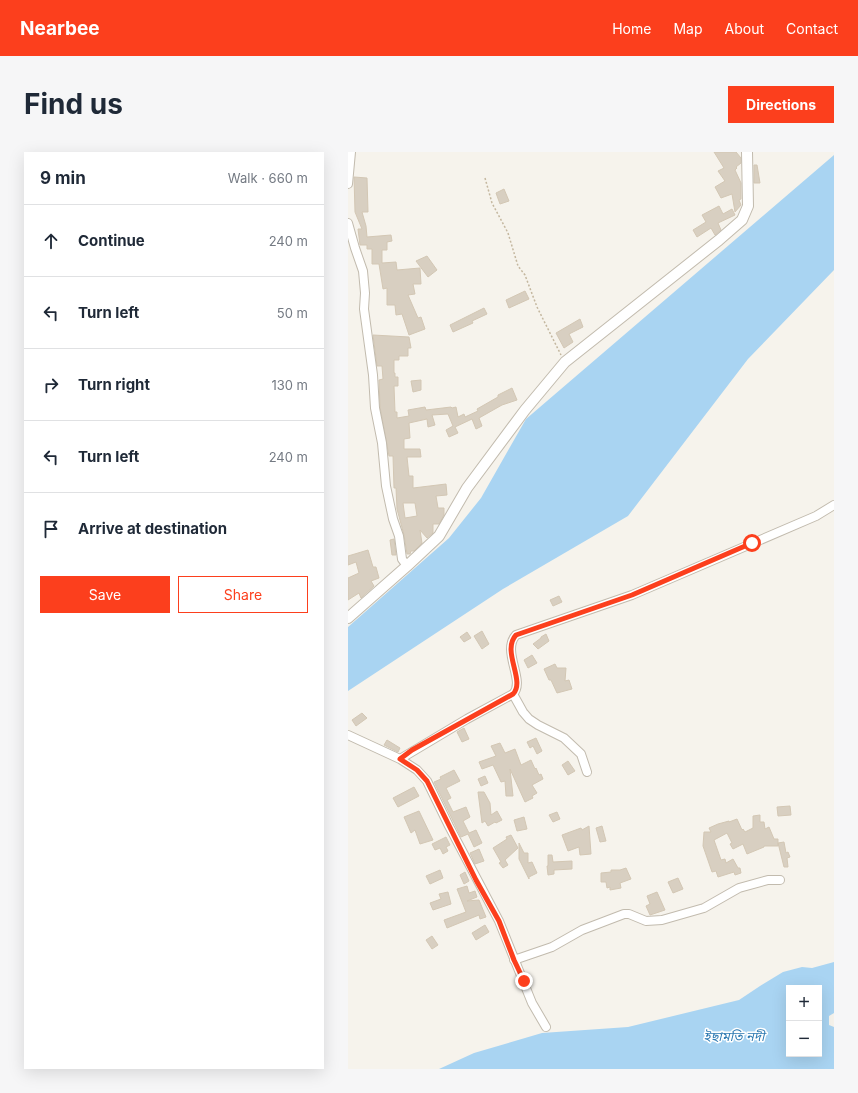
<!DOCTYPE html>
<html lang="en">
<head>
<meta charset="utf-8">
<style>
	:root { --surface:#fff; --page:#f6f6f7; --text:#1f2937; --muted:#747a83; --line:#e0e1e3; --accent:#fc3f1d }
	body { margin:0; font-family:Inter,"Noto Sans Bengali",sans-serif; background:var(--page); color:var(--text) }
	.controls { position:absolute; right:12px; bottom:12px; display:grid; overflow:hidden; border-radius:0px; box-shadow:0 4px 16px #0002 }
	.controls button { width:36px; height:36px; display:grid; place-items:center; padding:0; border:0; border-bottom:1px solid var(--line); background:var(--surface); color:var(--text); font:20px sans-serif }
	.stop { position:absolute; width:12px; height:12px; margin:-9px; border:3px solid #fc3f1d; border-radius:50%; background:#fff }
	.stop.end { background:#fc3f1d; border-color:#fff; box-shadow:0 1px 4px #0008 }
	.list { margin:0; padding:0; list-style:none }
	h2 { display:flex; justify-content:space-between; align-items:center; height:52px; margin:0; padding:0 16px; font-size:17px }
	h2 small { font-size:13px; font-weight:400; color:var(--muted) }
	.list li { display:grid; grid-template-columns:26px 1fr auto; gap:12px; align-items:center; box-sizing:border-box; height:72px; padding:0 16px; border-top:1px solid var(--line) }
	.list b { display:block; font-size:15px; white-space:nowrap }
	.list em { font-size:13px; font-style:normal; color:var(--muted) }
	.actions { display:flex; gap:8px; padding:12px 16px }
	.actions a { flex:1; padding:9px 0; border:1px solid var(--accent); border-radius:0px; text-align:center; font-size:14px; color:var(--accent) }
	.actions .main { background:var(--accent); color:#fff }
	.icon { flex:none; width:22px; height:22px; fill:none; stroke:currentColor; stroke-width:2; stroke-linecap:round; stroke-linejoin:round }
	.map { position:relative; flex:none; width:486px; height:917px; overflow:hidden; border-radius:0px }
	header { display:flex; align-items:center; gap:24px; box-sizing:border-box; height:56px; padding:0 20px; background:var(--accent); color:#fff }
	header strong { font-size:19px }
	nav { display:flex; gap:22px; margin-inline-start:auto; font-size:14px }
	.intro { display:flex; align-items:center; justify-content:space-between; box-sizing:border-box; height:96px; padding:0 24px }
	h1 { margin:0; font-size:28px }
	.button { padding:10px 18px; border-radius:0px; background:var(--accent); color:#fff; font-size:14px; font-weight:700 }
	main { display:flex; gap:24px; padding:0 24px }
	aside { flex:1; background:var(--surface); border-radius:0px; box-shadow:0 4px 16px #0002 }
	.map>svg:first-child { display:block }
	.water { fill:#a9d4f2; fill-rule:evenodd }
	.building { fill:#d8cfc1; stroke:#d3c7b4; fill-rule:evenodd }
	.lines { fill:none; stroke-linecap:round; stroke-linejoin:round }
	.minor-casing { stroke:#c2bbae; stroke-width:10 }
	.tertiary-casing { stroke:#c2bbae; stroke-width:12 }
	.path { stroke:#c4b79f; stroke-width:1.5; stroke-dasharray:2 2; stroke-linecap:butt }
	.minor { stroke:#fff; stroke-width:8 }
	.tertiary { stroke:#fff; stroke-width:10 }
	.route { stroke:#fc3f1d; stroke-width:5 }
	.labels { text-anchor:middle; stroke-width:3; stroke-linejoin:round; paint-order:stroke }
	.water-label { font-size:13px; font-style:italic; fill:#2e7ab2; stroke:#fff }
</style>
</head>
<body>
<header>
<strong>Nearbee</strong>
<nav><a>Home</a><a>Map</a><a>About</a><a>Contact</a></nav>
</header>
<div class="intro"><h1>Find us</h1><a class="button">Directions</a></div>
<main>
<aside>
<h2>9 min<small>Walk · 660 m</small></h2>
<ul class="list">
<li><svg class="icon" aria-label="ahead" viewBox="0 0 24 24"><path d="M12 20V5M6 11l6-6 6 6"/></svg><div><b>Continue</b></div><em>240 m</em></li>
<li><svg class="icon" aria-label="left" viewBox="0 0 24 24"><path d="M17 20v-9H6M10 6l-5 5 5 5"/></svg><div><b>Turn left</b></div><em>50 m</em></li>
<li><svg class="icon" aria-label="right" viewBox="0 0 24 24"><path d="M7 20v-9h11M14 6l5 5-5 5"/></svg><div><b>Turn right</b></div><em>130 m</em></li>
<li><svg class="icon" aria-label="left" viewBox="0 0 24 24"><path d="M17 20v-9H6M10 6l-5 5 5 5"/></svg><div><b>Turn left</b></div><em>240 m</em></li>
<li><svg class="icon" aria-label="arrive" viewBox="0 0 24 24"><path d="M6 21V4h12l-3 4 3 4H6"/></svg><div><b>Arrive at destination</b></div></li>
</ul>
<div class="actions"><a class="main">Save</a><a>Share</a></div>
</aside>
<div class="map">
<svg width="486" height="917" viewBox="0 0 486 917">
	<rect width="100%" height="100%" fill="#f6f3ec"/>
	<path class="water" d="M486 3V118L400 207 280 364 155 437 0 539V475L101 386 133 346 178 267Z
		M486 810V861L481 864V873L486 875V917H91L126 901 194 881 280 875 391 848 412 834 435 820 454 815 464 816ZM441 836H471V902H441Z"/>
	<path class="building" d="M366 0H388L393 6V11L388 15 389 16 387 18 393 31V47L391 48 393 53 387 60 384 42 373 46 367 35 377 29 370 19 376 16Z
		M406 13H409L412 31H406Z
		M6 25 19 26 20 60H14L18 74 19 85 43 83 44 89 39 90V98H34V111L48 110 49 118 72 116 73 132H65L67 142 60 143 70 166 73 165 77 177 61 183 54 162 48 163 47 153H39V136L35 137 31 112H24V97H19V93H12L10 77H14L7 60Z
		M156 37 161 49 152 52 148 41Z
		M371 54 375 62 384 57 387 63 370 71 373 78 367 83 363 76 349 85 345 78 358 70 354 63Z
		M79 104 89 118 80 125 68 109Z
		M177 139 181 147 161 156 158 148Z
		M136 156 139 162 124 169 125 171 105 180 102 173Z
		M232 167 235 175 221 182 225 190 216 196 208 181Z
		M25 183 61 185 63 196H60V204H51V208H46V221H47V225H50V234H46L47 260H49V266L61 264 60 258 77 255 78 258 103 255 104 256 108 255 110 265 116 262 117 265 130 259 129 257 150 245V243L164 236 169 248 154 253 131 266 134 274 128 277 124 267 107 275 110 281 101 285 98 278 105 274 100 262 84 263 87 273 80 275 79 267 61 271 62 286 56 287V297H72L73 305H59L61 324H65V336L98 332 99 343 88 344 90 356H96V363L91 372H85V381L79 386 72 378 74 391 66 399H63L62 402H59L56 383 49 357 48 336H46L45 304H41L32 255 31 228 35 227 34 214H29ZM55 351H67L69 364 57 366Z
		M73 228V238L65 240 63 229Z
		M46 387 48 403H44L42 388Z
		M20 398 25 415H28L31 426 23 429 26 434 13 446 11 441 0 448V426L11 421 8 410 0 413V404Z
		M211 444 214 450 205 454 202 448Z
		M134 479 141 492 134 497 126 484Z
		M119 480 123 486 116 490 112 485Z
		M198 482 201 489 190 497 185 492 193 486V485Z
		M184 503 189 511 180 516 176 508Z
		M207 512 209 516H218L217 529 221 528 224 537 209 541 203 528H201L196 517Z
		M14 561 19 566 8 574 4 568Z
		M116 576 121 587 114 590 109 580Z
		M188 586 194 599 189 602 185 594 182 596 179 590Z
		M39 588 52 596 50 600 36 593Z
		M152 591 157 601 167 597 173 613 183 608 187 617 188 616 191 623 193 622 195 627 184 633 189 641 184 644 185 646 177 650 162 617 165 644H158L157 629 153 630 145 613 134 617 131 610 148 604 143 594Z
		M220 609 227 619 220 623 214 613Z
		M106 618 112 629 98 636 103 646 99 648 105 660 118 655 122 665 115 669 121 681 128 678 134 691 126 695 120 682 113 685 86 630 93 627 92 625Z
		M137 624 140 631 133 634 130 627Z
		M66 635 71 644 50 655 45 646Z
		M130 640H136L142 651 143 663 149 659 154 668 148 671 147 670 140 674 137 669 134 671Z
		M442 654 443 663 430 664 429 655Z
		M71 659 85 688 72 692 67 678 63 681 56 665Z
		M209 660 212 667 205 670 201 663Z
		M412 663V670H416L417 677 421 675 426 687H430V694H416V695L399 702 395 692 385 697 382 692 384 691 379 681 366 688 373 708 377 707 378 711 385 707 390 716H392L393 721 387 723 386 720 370 725 368 719 364 720 355 694 356 680H363L361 676 370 672 381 669V670L389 667 394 678 395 677 397 680 405 676V664Z
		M176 665 179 677 169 679 166 668Z
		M241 674 243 702 232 703 231 695 220 699 214 683 233 676 234 678Z
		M254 674 258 689 252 690 248 676Z
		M163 683 170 696 157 708 160 713 155 716 151 711 153 710 145 696 159 687 158 685Z
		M98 685 102 693 98 695 100 699 95 702 92 696 87 698 84 692Z
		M436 690 438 701 440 700 442 705 439 706 440 715H436L430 691Z
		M171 691 176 701H180V711L184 710 189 721 181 725V727L171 707Z
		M131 697 136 709 127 712 122 701Z
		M200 703H204L205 710 224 709V717L206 718V722L200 723 199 714H200Z
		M278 716 283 727 272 731 273 736 262 738V735L259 736 258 730H253V721L263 720V718H272Z
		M92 718 95 726 82 732 78 724Z
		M117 720 121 729 116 732 112 723Z
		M330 726 335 737 325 741 320 730Z
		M119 734 121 741 127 739 129 745 119 749 131 748 138 765 132 767 131 763 99 776 96 768 118 760 109 737Z
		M100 740 103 752 85 758 82 751 93 747 91 742Z
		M309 740 317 758 302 763 298 754 302 752 299 744Z
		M137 773 141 780 128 788 124 781Z
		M84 784 90 793 84 797 78 788Z"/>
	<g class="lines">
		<g class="minor-casing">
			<path id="minor" d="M0 32 3 0
				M0 71 7 96 15 119 17 141 16 157 25 223 27 256 34 291 38 334 45 367 51 384 54 407 59 414
				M165 542 175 560 181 567 190 573 216 586 233 602 239 620
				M0 583 52 607 69 618 79 629 101 674 151 769 184 851 198 875
				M52 607 119 567 165 542C178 529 153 499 168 483L284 443 468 364 486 353
				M166 808 204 795 234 778 276 762H281L298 769 314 768 356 756 391 736 420 728H432"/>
		</g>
		<g class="tertiary-casing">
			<path id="tertiary" d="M0 466 59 414 91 384 119 336 177 258 217 210 371 88 394 68 400 54 399 0"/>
		</g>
		<path class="path" d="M137 26 144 51 160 81 170 114 177 123 189 155 213 203"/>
		<use href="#minor" class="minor"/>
		<use href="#tertiary" class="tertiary"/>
	</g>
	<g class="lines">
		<path class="route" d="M176 829 166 808 151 769 128 728 79 629 69 618 52 607 64 598 165 542C178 529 153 499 168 483L284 443 404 391"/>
	</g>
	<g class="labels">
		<g class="water-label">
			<text x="386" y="889">ইছামতি নদী</text>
		</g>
	</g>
</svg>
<div class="controls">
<button>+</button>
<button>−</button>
</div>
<div class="stop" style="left:404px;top:391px"></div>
<div class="stop end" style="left:176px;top:829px"></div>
</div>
</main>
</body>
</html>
